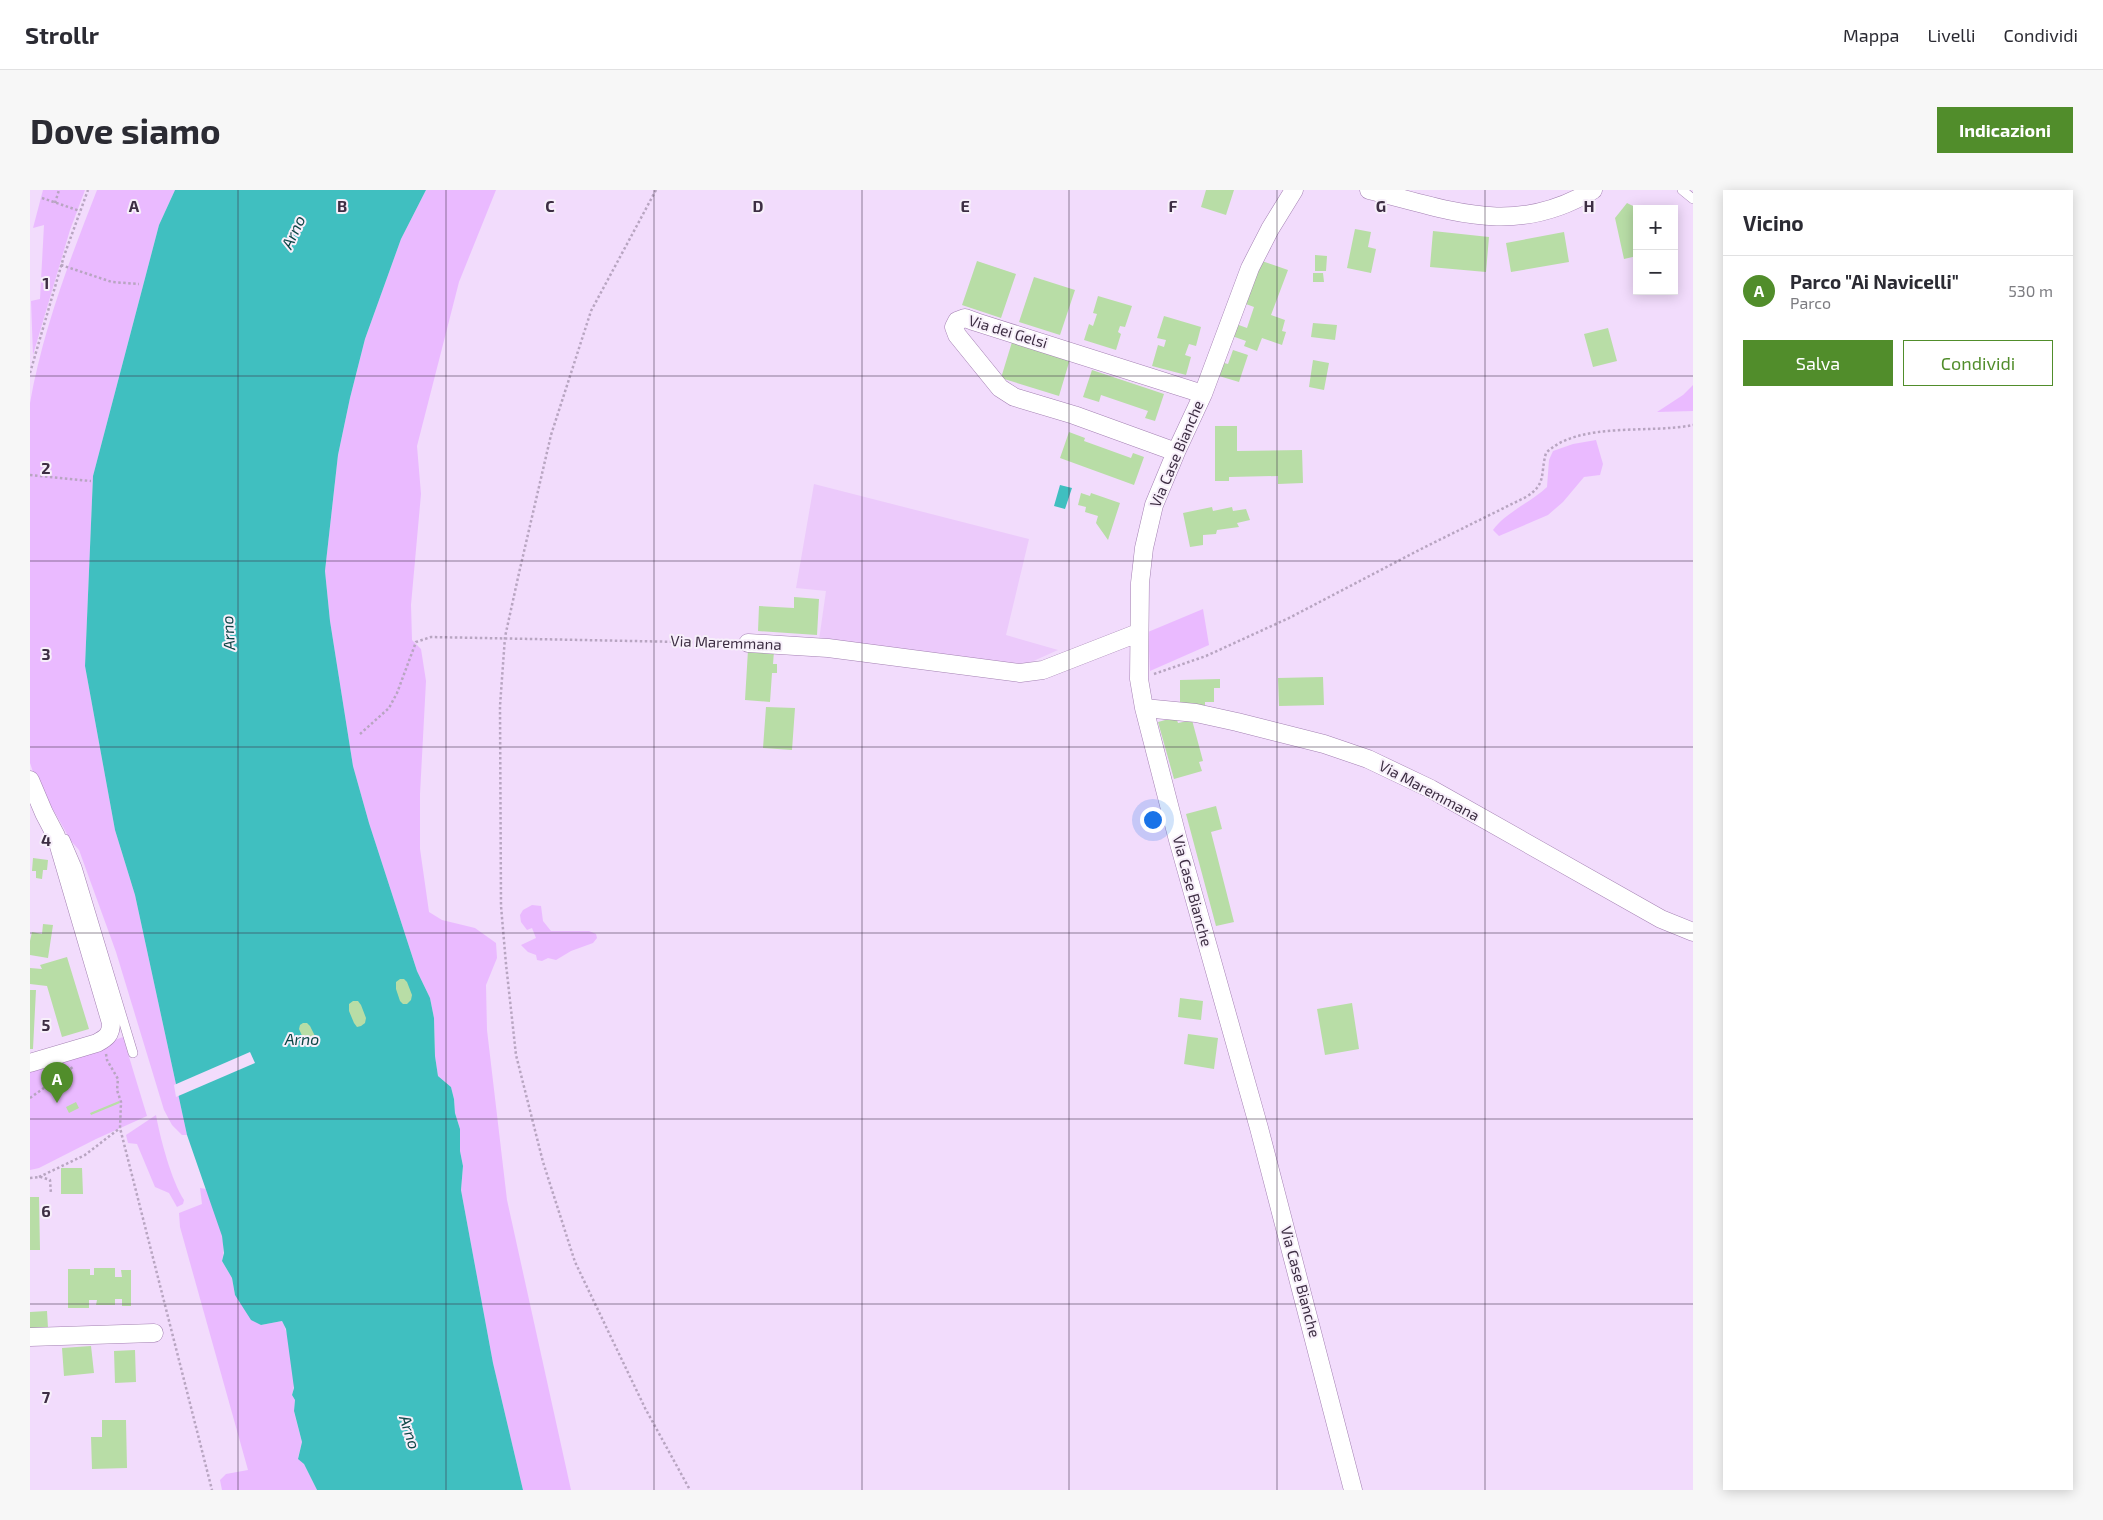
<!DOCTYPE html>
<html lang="it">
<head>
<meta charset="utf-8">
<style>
	:root { --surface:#fff; --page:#f7f7f7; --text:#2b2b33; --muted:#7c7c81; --line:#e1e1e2; --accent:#518d2b }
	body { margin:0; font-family:"Exo 2",sans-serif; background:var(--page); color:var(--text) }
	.controls { position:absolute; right:15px; top:15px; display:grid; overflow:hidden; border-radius:0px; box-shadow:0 2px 12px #0003 }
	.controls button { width:45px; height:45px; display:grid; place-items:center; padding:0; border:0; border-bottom:1px solid var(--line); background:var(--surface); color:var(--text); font:25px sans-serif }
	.you { position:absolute; left:1122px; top:629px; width:18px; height:18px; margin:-12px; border:4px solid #fff; border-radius:50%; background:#1a73e8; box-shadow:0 0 0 8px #1a73e833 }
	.badge { display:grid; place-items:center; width:32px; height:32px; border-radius:50%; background:var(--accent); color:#fff; font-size:16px; font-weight:700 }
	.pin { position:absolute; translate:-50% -41px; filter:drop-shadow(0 1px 2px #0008) }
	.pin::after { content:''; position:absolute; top:26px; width:18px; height:15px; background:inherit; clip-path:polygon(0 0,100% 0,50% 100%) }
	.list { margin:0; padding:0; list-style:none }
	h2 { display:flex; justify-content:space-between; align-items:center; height:65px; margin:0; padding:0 20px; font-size:21px }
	h2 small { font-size:16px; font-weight:400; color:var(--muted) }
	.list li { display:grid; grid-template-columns:32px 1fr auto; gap:15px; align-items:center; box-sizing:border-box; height:70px; padding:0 20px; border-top:1px solid var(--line) }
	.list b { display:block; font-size:19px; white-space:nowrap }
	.list p { margin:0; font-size:16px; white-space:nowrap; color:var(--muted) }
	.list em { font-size:16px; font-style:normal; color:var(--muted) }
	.actions { display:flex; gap:10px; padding:15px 20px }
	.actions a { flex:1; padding:11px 0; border:1px solid var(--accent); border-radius:0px; text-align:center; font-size:18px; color:var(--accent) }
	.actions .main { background:var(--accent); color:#fff }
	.map { position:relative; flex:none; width:1663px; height:1300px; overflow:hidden; border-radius:0px }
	header { display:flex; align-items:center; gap:30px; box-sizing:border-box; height:70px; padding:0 25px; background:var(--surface); border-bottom:1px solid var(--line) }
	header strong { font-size:24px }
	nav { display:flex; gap:28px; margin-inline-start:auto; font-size:18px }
	.intro { display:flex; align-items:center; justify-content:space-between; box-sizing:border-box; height:120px; padding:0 30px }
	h1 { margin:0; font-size:35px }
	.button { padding:12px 22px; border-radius:0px; background:var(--accent); color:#fff; font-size:18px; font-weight:700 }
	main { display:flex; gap:30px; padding:0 30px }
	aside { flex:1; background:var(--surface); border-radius:0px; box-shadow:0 2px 12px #0003 }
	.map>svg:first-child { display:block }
	.built { fill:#eccafb }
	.green { fill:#eabaff }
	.water { fill:#40bfc0 }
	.pier { fill:#f2dcfc }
	.building { fill:#b8dda6 }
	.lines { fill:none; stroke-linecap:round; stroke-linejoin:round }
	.service-casing { stroke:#a380b2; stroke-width:10 }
	.minor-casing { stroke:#a380b2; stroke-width:19 }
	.path { stroke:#b8a5c1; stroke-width:2.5; stroke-dasharray:2.5 2.5; stroke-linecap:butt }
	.service { stroke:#fff; stroke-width:9 }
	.minor { stroke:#fff; stroke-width:18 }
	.grid { fill:none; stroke:#3d2e43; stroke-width:1; stroke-opacity:0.55 }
	.labels { text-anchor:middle; stroke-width:4; stroke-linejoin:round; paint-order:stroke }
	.street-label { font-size:15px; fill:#3d2e43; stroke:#f7effa }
	.water-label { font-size:16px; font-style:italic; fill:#0d4646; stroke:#f7effa }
	.grid-label { font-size:16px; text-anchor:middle; font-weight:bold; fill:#3d2e43; stroke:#f7effa; stroke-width:4; stroke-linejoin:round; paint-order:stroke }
</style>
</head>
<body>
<header>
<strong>Strollr</strong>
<nav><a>Mappa</a><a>Livelli</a><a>Condividi</a></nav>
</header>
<div class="intro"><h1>Dove siamo</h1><a class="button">Indicazioni</a></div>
<main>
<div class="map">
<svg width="1663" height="1300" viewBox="0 0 1663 1300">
	<rect width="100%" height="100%" fill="#f2dcfc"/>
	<path class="built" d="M784 294 999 349 976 445 1028 460 999 473 985 476 789 450 796 401 766 398Z"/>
	<path class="green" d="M13 0H55L40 40 3 165 1 111 10 109 14 35 3 38Z
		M67 0H145L129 35 63 286 55 476 85 640 105 705 157 945H152L142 935 134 920 86 762 49 660 41 651 5 588 0 573V213C13 139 40 69 67 0Z
		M396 0H466L429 92 387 256 391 304 381 415 382 450 391 459 396 491 390 604V659L399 722 412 730 445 738 466 753 467 768 456 795 457 840 477 1010 541 1300H493L463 1173 431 1000 433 976 430 961V939L425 923 424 909 421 897 408 886 405 866 404 828 400 808 387 781 339 633 323 576 300 431 295 381 308 265 320 208 335 149 371 49Z
		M1663 195V221L1627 222 1653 205Z
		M1566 250 1573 274 1570 285 1554 287 1533 312 1518 325 1469 346 1463 340C1476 322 1500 313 1517 297L1519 270 1523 261 1543 254Z
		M1173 419 1179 455 1120 481 1118 442Z
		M502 715 511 716 513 731 521 741H559L566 744 567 748 563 753 541 761 526 770 518 768 512 771 507 770 506 765 498 762 491 755 506 748 502 738 497 740 491 732 490 725 493 720Z
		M93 847 117 926 66 949 9 978 0 980V880Z
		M126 925C130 948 142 992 154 1010L153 1014 147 1017 139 1003 125 997 107 954 98 953 96 945Z
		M170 998 176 999C184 1021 198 1047 192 1071L202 1088 205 1105 231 1135 252 1131C260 1146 268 1189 262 1205L265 1210 264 1222 272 1252 268 1268 274 1274 287 1300H192L190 1290 196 1284 218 1280 150 1037 149 1023 172 1014Z"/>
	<path class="water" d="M145 0H396L371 49 335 149 320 208 308 265 295 381 300 431 323 576 339 633 387 781 400 808 404 828 405 866 408 886 421 897 424 909 425 923 430 939V961L433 976 431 1000 463 1173 493 1300H287L274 1274 268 1269 272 1252 264 1221 265 1210 262 1205 264 1198 256 1139 252 1131 231 1135 221 1130 205 1105 202 1088 192 1071 194 1063 192 1046 157 945 105 705 85 640 55 476 63 286 129 35Z
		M1030 295 1042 298 1035 319 1024 316Z"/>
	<path class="pier" d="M220 862 225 873 146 907 144 895Z"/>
	<path class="building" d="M1176 0H1204L1196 25 1171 17Z
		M1597 13 1607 18V66L1594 69 1585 28Z
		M1325 39 1341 42 1338 57 1346 59 1341 83 1317 78Z
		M1403 41 1459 47 1456 82 1400 77Z
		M1534 42 1539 72 1481 82 1476 53Z
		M1285 65 1297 66 1296 81H1285Z
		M947 71 986 84 971 128 932 115Z
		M1232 71 1258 80 1241 125 1255 130 1252 141 1256 142 1252 155 1232 148 1227 161 1214 156 1216 151 1202 146 1206 134 1217 138 1224 117 1216 114Z
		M1283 83H1293L1294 92H1283Z
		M1004 87 1045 100 1030 145 989 132Z
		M1068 106 1102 116 1095 137 1090 136 1088 142 1091 144 1086 160 1054 150 1059 134 1063 136 1067 124 1063 123Z
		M1134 126 1171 137 1166 156 1159 154 1155 165 1161 167 1156 185 1122 176 1128 155 1134 157 1136 150 1127 148Z
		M1283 133 1307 135 1305 150 1281 147Z
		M1578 138 1587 171 1563 177 1554 144Z
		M982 152 1040 169 1029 206 971 188Z
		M1203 160 1218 165 1209 192 1189 186 1194 173 1198 174Z
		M1283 170 1299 173 1294 200 1279 197Z
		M1062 180 1134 204 1125 231 1115 228 1118 221 1071 205 1069 212 1053 207Z
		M1185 236H1207V261L1272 260 1273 293 1248 294V286L1199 287V291H1185Z
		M1039 242 1055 248 1054 251 1101 268 1103 263 1114 267 1104 295 1030 268Z
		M1051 303 1060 306 1061 303 1090 313 1078 350 1066 333 1068 326 1055 322 1056 317 1048 315Z
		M1182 317 1183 321 1202 317 1203 321 1216 319 1220 330 1207 333 1209 337 1187 340 1186 344 1173 345V355L1160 357 1153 323Z
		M764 407 789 409 787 445 728 441 729 416 764 418Z
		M718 460 744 461 743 474H747V483H742L740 512 715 510Z
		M1293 487 1294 515 1249 516 1248 488Z
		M1190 489V498H1184V512H1175V516H1150V490Z
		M736 517 765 518 762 560 733 558Z
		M1146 527 1148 533 1162 530 1173 571 1169 572 1172 581 1144 589 1128 532Z
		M1186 616 1192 639 1181 642 1204 732 1186 736 1156 624Z
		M3 668 18 670 17 680H13L12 689 6 688V681H2Z
		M13 734 23 735 18 768 0 765V751L2 742 12 744Z
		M37 767 59 839 32 847 17 796 0 794V778L12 779 10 775Z
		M370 789H374L377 792 382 805 381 810 377 814H373L370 811 366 799V792Z
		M0 800H6L3 859H0Z
		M1150 808 1173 811 1171 830 1148 827Z
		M323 811H328L331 815 336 828 335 833 331 836 327 837 324 833 319 821V814Z
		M1322 813 1329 859 1295 865 1287 819Z
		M273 833H277L280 836 286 848 285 853 277 857 269 839 270 835Z
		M1158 844 1188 848 1184 879 1154 874Z
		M89 911 90 913 61 925 60 923Z
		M46 912 49 918 39 923 36 917Z
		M31 978H52L53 1004H31Z
		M0 1007H9L10 1060H0Z
		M64 1078H85V1087H92L91 1080H101V1116H92V1109H85V1115H66L67 1110H59V1118H38V1079H60V1085H64Z
		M17 1121 18 1138 0 1139V1122Z
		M61 1156 64 1183 34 1186 32 1158Z
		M105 1160 106 1192 85 1193 84 1161Z
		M72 1230H96L97 1278 62 1279 61 1247H72Z"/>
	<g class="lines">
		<g class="service-casing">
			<path id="service" d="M1652 0 1663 9
				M35 649 47 677 103 863"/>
		</g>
		<g class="minor-casing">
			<path id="minor" d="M1264 0 1240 39 1220 78 1173 204 1146 262 1124 315 1114 358 1110 393 1109 489 1114 518 1148 650 1229 938 1323 1300
				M1339 0C1420 20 1484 48 1563 0
				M1146 262 1044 225 984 207 970 198 927 145 924 137 927 131 935 128 946 132 1173 204
				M718 453 798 458 990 483 1013 480 1108 443
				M1114 518 1166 523 1207 532 1294 554 1338 569 1401 599 1631 729 1663 742
				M0 590 14 623 26 646 81 833C81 845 76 848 67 853L0 873
				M0 1147 124 1143"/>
		</g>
		<path class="path" d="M626 0 561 121 521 245 489 383 475 447 470 516 471 716 476 774 486 865 513 972 545 1072 615 1218 660 1300
			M12 8 50 21
			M25 13 29 0
			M31 75 82 92 109 94
			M0 183 34 66 58 0
			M0 285 61 291
			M1124 484 1176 466 1259 428 1391 359 1496 307C1517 294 1510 284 1516 263 1548 231 1621 244 1663 235
			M330 544 359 518 367 503 386 452 401 447 702 453
			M76 864 77 870 88 889 87 900 91 912 90 938 182 1300
			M23 884 35 882
			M0 908 43 877
			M9 987 55 965 90 938
			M0 988 11 987 20 990 21 1004"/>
		<use href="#service" class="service"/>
		<use href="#minor" class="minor"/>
	</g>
	<path class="grid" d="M208 0V1300M416 0V1300M624 0V1300M832 0V1300M1039 0V1300M1247 0V1300M1455 0V1300M0 186H1663M0 371H1663M0 557H1663M0 743H1663M0 929H1663M0 1114H1663"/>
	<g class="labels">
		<g class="street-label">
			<text transform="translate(978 142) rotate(17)" y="5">Via dei Gelsi</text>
			<text transform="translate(1147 264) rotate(-67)" y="5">Via Case Bianche</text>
			<text transform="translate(696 453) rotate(2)" y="5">Via Maremmana</text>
			<text transform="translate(1399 601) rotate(28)" y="5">Via Maremmana</text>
			<text transform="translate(1162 701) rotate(75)" y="5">Via Case Bianche</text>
			<text transform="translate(1270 1092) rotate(75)" y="5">Via Case Bianche</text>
		</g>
		<g class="water-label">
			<text transform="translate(263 42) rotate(-65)" y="6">Arno</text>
			<text transform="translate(198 443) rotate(-94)" y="6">Arno</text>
			<text x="272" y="855">Arno</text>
			<text transform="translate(380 1242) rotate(72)" y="6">Arno</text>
		</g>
	</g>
	<g class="grid-label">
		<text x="104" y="22">A</text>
		<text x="312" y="22">B</text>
		<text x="520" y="22">C</text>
		<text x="728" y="22">D</text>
		<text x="935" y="22">E</text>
		<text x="1143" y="22">F</text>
		<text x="1351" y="22">G</text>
		<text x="1559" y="22">H</text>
		<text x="16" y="99">1</text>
		<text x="16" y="284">2</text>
		<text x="16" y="470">3</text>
		<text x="16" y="656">4</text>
		<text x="16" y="841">5</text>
		<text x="16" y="1027">6</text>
		<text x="16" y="1213">7</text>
	</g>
</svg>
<div class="controls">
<button>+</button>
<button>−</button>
</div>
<div class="you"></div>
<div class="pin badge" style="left:27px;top:913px">A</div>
</div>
<aside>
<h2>Vicino<small></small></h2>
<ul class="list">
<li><span class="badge">A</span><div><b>Parco &quot;Ai Navicelli&quot;</b><p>Parco</p></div><em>530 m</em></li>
</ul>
<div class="actions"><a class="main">Salva</a><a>Condividi</a></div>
</aside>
</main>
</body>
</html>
